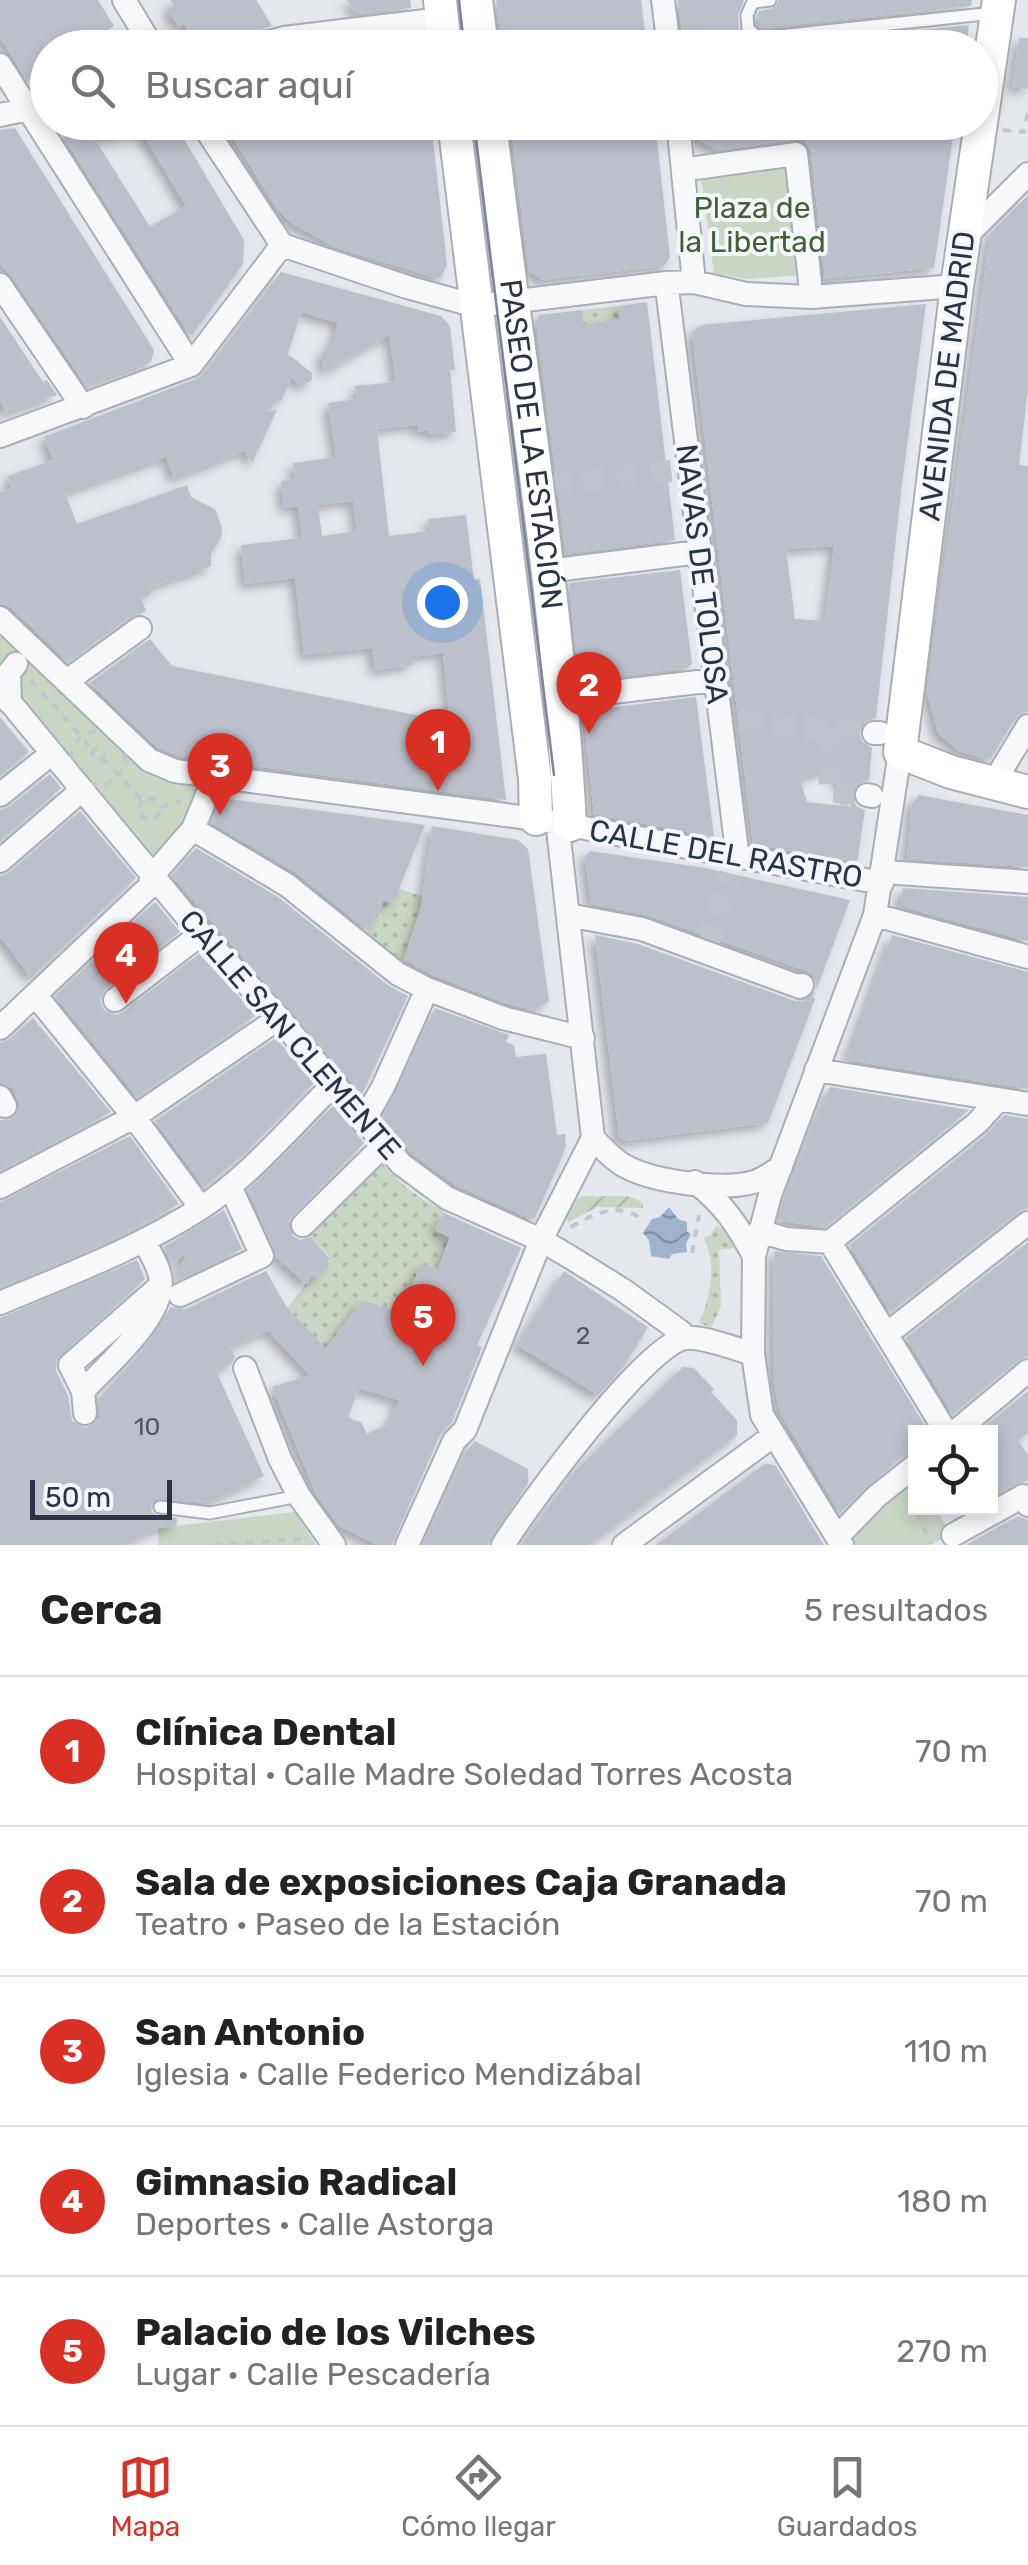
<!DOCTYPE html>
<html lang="es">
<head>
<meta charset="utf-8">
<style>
	:root { --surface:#fff; --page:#f2f2f2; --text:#222; --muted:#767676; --line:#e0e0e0; --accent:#d93025 }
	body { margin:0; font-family:Rubik,sans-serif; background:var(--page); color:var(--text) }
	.controls { position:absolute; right:30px; bottom:30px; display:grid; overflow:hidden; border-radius:0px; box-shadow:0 5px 15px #0003 }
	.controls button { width:90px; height:90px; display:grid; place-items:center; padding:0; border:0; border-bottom:2px solid var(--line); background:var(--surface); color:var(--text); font:50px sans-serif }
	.scale { position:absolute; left:30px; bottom:25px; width:142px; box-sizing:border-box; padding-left:10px; border:5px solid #2b3445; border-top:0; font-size:28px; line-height:35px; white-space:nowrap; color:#2b3445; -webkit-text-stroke:8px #f4f6f9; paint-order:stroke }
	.you { position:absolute; left:442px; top:602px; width:35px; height:35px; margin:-25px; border:8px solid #fff; border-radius:50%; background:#1a73e8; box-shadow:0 0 0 15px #1a73e833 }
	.badge { display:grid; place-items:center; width:65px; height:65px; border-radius:50%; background:var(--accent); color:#fff; font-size:32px; font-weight:700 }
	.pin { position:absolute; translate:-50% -82px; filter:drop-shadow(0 2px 5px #0008) }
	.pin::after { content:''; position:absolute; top:52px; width:35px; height:30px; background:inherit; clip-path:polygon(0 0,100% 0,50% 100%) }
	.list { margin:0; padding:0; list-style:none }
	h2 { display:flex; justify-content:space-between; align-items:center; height:130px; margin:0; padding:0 40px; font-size:42px }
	h2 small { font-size:32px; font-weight:400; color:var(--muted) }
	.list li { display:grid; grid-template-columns:65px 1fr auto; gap:30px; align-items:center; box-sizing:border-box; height:150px; padding:0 40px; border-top:2px solid var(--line) }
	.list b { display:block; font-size:38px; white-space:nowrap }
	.list p { margin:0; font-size:32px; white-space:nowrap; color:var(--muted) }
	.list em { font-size:32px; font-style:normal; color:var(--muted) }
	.icon { flex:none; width:55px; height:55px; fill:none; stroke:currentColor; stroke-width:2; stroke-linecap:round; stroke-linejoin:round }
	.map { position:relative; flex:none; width:1028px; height:1545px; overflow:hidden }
	.search { position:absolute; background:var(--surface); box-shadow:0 5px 15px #0003; left:30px; right:30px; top:30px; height:110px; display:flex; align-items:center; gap:25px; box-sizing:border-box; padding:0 35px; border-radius:55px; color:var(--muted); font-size:38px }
	.sheet { height:880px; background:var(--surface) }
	nav { display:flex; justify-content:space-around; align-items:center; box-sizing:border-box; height:140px; border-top:2px solid var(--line); background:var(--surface); font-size:28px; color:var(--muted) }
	nav a { display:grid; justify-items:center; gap:5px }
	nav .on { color:var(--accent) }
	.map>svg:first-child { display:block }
	.grass { fill:url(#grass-dots) }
	.park { fill:#c9d6c5 }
	.garden { fill:url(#garden-furrows) }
	.water { fill:url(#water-waves) }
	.building { fill:#bbc0ca; fill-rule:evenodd; filter:url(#shadow) }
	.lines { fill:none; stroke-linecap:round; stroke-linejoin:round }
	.street-tunnel { stroke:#bfc3cb; stroke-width:22; stroke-dasharray:22 11; stroke-linecap:butt }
	.lane-casing { stroke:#a9aeb7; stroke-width:15 }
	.street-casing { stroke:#a9aeb7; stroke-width:26 }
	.secondary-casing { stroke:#a9aeb7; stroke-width:36 }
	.path { stroke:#c2c5cb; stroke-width:4; stroke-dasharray:8 8; stroke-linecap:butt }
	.lane { stroke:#f7f8fa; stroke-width:11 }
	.street { stroke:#f7f8fa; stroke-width:22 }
	.secondary { stroke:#fff; stroke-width:32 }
	.tram { stroke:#7d8696; stroke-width:2.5 }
	.labels { text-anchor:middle; stroke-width:8; stroke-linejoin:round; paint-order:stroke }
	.number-label { font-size:25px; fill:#4f5766 }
	.park-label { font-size:30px; fill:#3f6138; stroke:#f4f6f9 }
	.street-label { font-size:30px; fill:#2b3445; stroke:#f4f6f9 }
</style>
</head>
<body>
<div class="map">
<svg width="1028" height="1545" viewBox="0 0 1028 1545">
	<defs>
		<pattern id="grass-dots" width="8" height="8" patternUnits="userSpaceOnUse" patternTransform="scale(2.5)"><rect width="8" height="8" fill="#c9d6c5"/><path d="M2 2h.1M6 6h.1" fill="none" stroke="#adb8ab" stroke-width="1.8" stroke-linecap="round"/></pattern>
		<pattern id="garden-furrows" width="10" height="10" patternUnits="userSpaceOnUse" patternTransform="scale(2.5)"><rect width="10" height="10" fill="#c9d6c5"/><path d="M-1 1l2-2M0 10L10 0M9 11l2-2" fill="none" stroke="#adb8ab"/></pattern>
		<pattern id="water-waves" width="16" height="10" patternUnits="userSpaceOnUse" patternTransform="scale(2.5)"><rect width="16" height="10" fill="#9fb4cc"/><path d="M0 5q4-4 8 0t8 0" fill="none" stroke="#8293a7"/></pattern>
		<filter id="shadow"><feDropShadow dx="-5.5" dy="5.5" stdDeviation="5" flood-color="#0004"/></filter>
	</defs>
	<rect width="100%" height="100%" fill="#e4e7ec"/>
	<path class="grass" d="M618 306 623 344 592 323 583 325 582 310Z
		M399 889 424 897 401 967 366 936 383 900 393 903Z
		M378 1158C397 1181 417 1199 445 1211L435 1229 449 1238 438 1269 421 1264 401 1313 362 1300 326 1349 287 1308 312 1276 317 1278 331 1259 306 1231Z
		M716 1226 725 1229 734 1248 719 1250 721 1306 711 1329 699 1322C711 1297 717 1264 704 1238L711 1235Z"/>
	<path class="park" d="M788 165 803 275 748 279 714 273 701 177Z
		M0 625 138 762 205 794 158 860 121 826 0 679Z
		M916 1472V1508H934L953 1535 928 1545H848L838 1536Z
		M295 1512 316 1545H158V1528Z"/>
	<path class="garden" d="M584 1195C605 1200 625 1189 643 1204V1208L597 1207 569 1222 560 1211 574 1206 576 1200Z"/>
	<path class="water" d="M669 1207 678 1219 687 1222V1231L691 1235 686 1243 687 1252 672 1254 669 1259 651 1256 649 1240 643 1233 652 1219 660 1217Z"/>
	<path class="building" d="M0 0H98L114 26 78 48H48V66L26 79 0 37Z
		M170 0H256L272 26 242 34 236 38 232 48H199L184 24 179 27 167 10 174 6Z
		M347 0H410L411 8 356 14Z
		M496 0H641L647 48H620L619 40 587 43 588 48H502Z
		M678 0H744L738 15 739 33 759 47 969 25 966 48H684Z
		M779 0H972L971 6 762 28 757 24 759 11 775 8Z
		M421 37 422 48H338L337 47Z
		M1019 38H1028V89L1012 87Z
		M78 122H174L244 240 243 264 193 334H189L64 138ZM141 131 186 206 150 227 95 139Z
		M223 122H431L447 265 440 279 334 247 290 222 277 209Z
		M510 122H655L670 257 664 266 542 280 529 271Z
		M693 122H955L934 268 825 279 811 152 804 138 717 150 696 138Z
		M15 128 154 350 151 362 86 385 12 277 0 264V130Z
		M1028 195V390L1019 465 1028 466V711L1016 717 990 760 959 751 938 733 927 692 990 234Z
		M281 272 441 316 450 326 455 370H450L456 432 430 435 429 430 419 432 418 425 377 429 389 536 430 531 428 519 466 515 474 580 480 579 506 800 179 756 157 747 90 683 150 639 172 666 450 722 443 653 412 657 413 665 375 670 372 648 304 655 295 578 245 584 241 545 302 538 298 506 284 508 281 481 295 479 293 463 336 457 328 403 357 399 355 386 396 382 389 335 324 372 321 354 332 345 338 323 301 312 288 354 312 373V380L301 387 292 377 282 399 262 412 277 410 252 463 245 451 174 478 166 457 65 493 77 524 187 485 191 497 215 509 222 528 221 538 211 553V566L149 588 151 594 141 599 146 611 131 616 68 662 10 607 0 603V492L11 488 8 476 53 460 44 437 201 377ZM353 501 357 531 322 536 318 505Z
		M647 302 675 540 566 554 536 321 540 315 582 310 583 325 620 319 618 306Z
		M926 304 902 484 876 718 866 721 859 732 862 741 872 748 869 780 856 784 852 793 856 806 865 810 857 863 753 844 692 333 701 325ZM834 546 825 621 795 619 786 549ZM831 767 852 807 807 802 800 779Z
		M0 317 43 382 47 380 57 395 5 413 0 399Z
		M680 570 692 664 687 668 579 681 569 583Z
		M696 697 714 837 594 814 583 711Z
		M0 717 29 752 0 776Z
		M50 774 61 788 0 841V810L9 807Z
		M919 795 1028 815V867L907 859 912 803Z
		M222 798 406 822 425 825 393 903 384 900 368 931 295 872 212 823Z
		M80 811 136 878 31 978 0 936V876L10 872Z
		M432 826 518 840 528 849 549 1001 534 1010 508 1004 433 975 404 959 420 914Z
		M196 848 278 897 389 986 408 996 362 1094 172 876Z
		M590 851 705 868 850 900 817 988 813 975 807 971 647 915 591 904 585 856Z
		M903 888 1028 897V941L900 906Z
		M155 902 180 932 105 989 100 1001 104 1010 116 1015 123 1012 199 954 256 1015 137 1097 55 996Z
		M595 935 638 944 795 1001H804L815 991 813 998 815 999 768 1123 624 1141 619 1137Z
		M892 935 1028 972V1089L847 1060Z
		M435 1008 509 1035 506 1042 514 1045 516 1057 546 1054 557 1135 565 1134 566 1147 534 1220 455 1185 411 1153 382 1118Z
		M33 1018 111 1112 0 1170V1120L13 1119 20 1105 13 1089 0 1082V1043L10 1039Z
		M276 1038 314 1083 244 1154 204 1187 155 1121Z
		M830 1087 969 1110 825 1227 780 1221 799 1160Z
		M333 1106 364 1143 289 1220 293 1236 300 1240 311 1237 330 1259 317 1279 312 1276 306 1284 277 1258 248 1190Z
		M1004 1115 1028 1119V1208L1019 1211 890 1312 850 1245 986 1135Z
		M130 1136 179 1204 121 1235 0 1287V1202Z
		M224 1210 242 1249 176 1280 187 1252 172 1265 164 1247Z
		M444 1213 521 1248 477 1345 482 1347 452 1422 440 1435 392 1545H377L339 1526 316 1494 272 1387 310 1375 268 1331 230 1347 235 1357 231 1364 216 1371 264 1476 208 1503 155 1499 151 1505 152 1512 158 1516 177 1518 176 1526 158 1528 121 1545H0V1318L137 1260 145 1279 56 1360V1371L68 1395 72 1421 87 1428 99 1418V1399L145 1347 171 1307 186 1309 266 1271 287 1308 326 1349 362 1300 401 1312 421 1264 438 1269 450 1238 435 1230ZM359 1388 399 1400 390 1423 367 1434 361 1422 348 1418Z
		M1028 1242V1356L1018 1360 953 1414 906 1338Z
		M774 1251 821 1256 929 1432H916V1450L905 1453 840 1513 780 1413 773 1379Z
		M564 1271 648 1327 622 1369 598 1395 517 1345Z
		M683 1367 694 1368 714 1389 711 1392 737 1420V1435L589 1545H521L576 1470Z
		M1028 1391V1433L1018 1440 1028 1455V1480L990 1495V1432H978Z
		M475 1441 528 1469V1483L488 1545H423L467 1450Z
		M766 1463 776 1466 824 1545H656Z
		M1018 1516 1028 1520V1545H966Z"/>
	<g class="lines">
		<path class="street-tunnel" d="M551 485 688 469
			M739 722 874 733
			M827 729 830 791 867 795
			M707 947 731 874"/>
		<g class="lane-casing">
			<path id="lane" d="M770 0 753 2 747 15 748 29 759 38 994 13
				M160 1507 210 1513 299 1496"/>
		</g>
		<g class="street-casing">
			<path id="street" d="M124 0 153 48
				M663 0 669 48
				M247 48 284 38 442 19
				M0 65 191 365
				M0 115 48 105
				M201 122 282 245 407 287 476 306 667 283 694 282 746 294 811 297 957 286
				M678 122 694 282
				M696 168 796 154 810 282
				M964 238 1028 174
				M0 285 83 407
				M668 296 737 851
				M0 436 191 365 282 245
				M548 571 699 552
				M0 618 149 760 175 771 536 819 882 883
				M67 681 140 628
				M0 690 201 934 279 1018 401 1164 447 1198 541 1240 570 1257 623 1290 681 1332
				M562 698 715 680
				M10 703 9 673 16 664
				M874 733H880
				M996 784 1002 769 1028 726
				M0 795 51 754
				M867 795 872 796
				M193 829 287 885 398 974 427 989 503 1018 583 1038
				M558 829 593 1138
				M0 861 82 790
				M884 872 1028 882
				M568 915 642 929 800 987 802 985
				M875 915 1028 957
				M36 996 134 1117 201 1208
				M115 1000 201 934
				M0 1028 149 887 152 876 193 829 214 778
				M816 1070 1028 1104
				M0 1097 5 1106
				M363 1122 383 1087 427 989
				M593 1138C602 1147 611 1158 623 1165 652 1182 721 1191 754 1182 764 1179 773 1172 781 1167
				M695 1182C723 1203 738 1226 754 1256
				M0 1187 134 1117 279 1018
				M303 1225 383 1146
				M759 1231 786 1239 830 1242
				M830 1242 946 1432
				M830 1242 977 1123 999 1099
				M180 1295 262 1256 230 1186
				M0 1303C67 1275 139 1248 201 1208 251 1175 292 1125 335 1083
				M887 1334 1028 1223
				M245 1368 280 1459 299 1496 334 1545
				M83 1391 70 1365 160 1286
				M85 1413 83 1391C106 1366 169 1313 160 1276 158 1264 149 1252 144 1240
				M955 1432 1028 1371
				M953 1535 1023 1496 1028 1505
				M838 1536 877 1496 916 1465
				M407 1545 454 1441 465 1430 541 1240 593 1138
				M503 1545C526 1508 647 1342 686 1338 702 1336 736 1349 753 1354
				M624 1545 774 1435
				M842 1545 762 1415 753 1354 754 1256 770 1195 875 915 900 752"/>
		</g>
		<g class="secondary-casing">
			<g id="secondary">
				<path d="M440 0 445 48"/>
				<path d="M476 0 482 48"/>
				<path d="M999 0 957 286 900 752 951 772 1028 792"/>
				<path d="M454 122 535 779 536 819"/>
				<path id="s1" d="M490 122C517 356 558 589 570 825"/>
			</g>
		</g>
		<path class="path" d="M1003 130 1024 132 1028 111
			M31 680 94 751
			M71 758a27 27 0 1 1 54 0a27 27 0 1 1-54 0Z
			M92.5 754a5.5 5.5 0 1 1 11 0a5.5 5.5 0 1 1-11 0Z
			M102 758 142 800 154 799 161 807 182 801
			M142 800 138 809 143 818 155 819 161 809
			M571 1227C592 1215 617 1201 640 1218
			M692 1253 699 1215
			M910 1498 931 1544
			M214 1545 303 1539"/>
		<use href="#lane" class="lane"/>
		<use href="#street" class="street"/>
		<use href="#secondary" class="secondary"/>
		<path class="tram" d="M459 0 464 48
			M474 122 554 775"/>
	</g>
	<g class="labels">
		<g class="number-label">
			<text x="583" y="1344">2</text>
			<text x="147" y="1435">10</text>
		</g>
		<g class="park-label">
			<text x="752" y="218">Plaza de<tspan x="752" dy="34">la Libertad</tspan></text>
		</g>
		<g class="street-label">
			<text transform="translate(947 376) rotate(-83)" y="10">AVENIDA DE MADRID</text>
			<text dy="10" stroke="none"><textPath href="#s1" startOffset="325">PASEO DE LA ESTACIÓN</textPath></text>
			<text transform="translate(702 574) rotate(83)" y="10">NAVAS DE TOLOSA</text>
			<text transform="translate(726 854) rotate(10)" y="10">CALLE DEL RASTRO</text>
			<text transform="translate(290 1035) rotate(49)" y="10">CALLE SAN CLEMENTE</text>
		</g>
	</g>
</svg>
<div class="controls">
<button><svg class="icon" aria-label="locate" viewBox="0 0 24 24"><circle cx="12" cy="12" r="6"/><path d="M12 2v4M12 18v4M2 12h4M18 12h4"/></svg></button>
</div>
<div class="scale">50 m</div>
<div class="you"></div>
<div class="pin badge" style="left:438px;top:791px">1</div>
<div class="pin badge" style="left:589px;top:734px">2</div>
<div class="pin badge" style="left:220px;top:815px">3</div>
<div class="pin badge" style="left:126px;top:1004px">4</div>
<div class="pin badge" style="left:423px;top:1366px">5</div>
<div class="search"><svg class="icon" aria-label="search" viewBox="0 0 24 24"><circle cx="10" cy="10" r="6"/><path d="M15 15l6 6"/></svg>Buscar aquí</div>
</div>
<section class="sheet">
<h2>Cerca<small>5 resultados</small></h2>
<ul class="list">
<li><span class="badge">1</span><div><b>Clínica Dental</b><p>Hospital · Calle Madre Soledad Torres Acosta</p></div><em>70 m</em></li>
<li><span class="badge">2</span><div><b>Sala de exposiciones Caja Granada</b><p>Teatro · Paseo de la Estación</p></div><em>70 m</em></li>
<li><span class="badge">3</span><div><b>San Antonio</b><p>Iglesia · Calle Federico Mendizábal</p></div><em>110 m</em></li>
<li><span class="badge">4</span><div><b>Gimnasio Radical</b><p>Deportes · Calle Astorga</p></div><em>180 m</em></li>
<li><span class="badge">5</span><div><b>Palacio de los Vilches</b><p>Lugar · Calle Pescadería</p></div><em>270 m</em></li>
</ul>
</section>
<nav>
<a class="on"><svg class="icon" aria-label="map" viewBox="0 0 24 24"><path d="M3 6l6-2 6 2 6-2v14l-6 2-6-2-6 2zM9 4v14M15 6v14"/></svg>Mapa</a>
<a><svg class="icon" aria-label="directions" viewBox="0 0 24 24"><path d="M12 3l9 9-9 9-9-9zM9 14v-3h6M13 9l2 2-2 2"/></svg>Cómo llegar</a>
<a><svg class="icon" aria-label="saved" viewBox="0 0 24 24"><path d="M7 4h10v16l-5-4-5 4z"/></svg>Guardados</a>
</nav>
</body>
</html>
